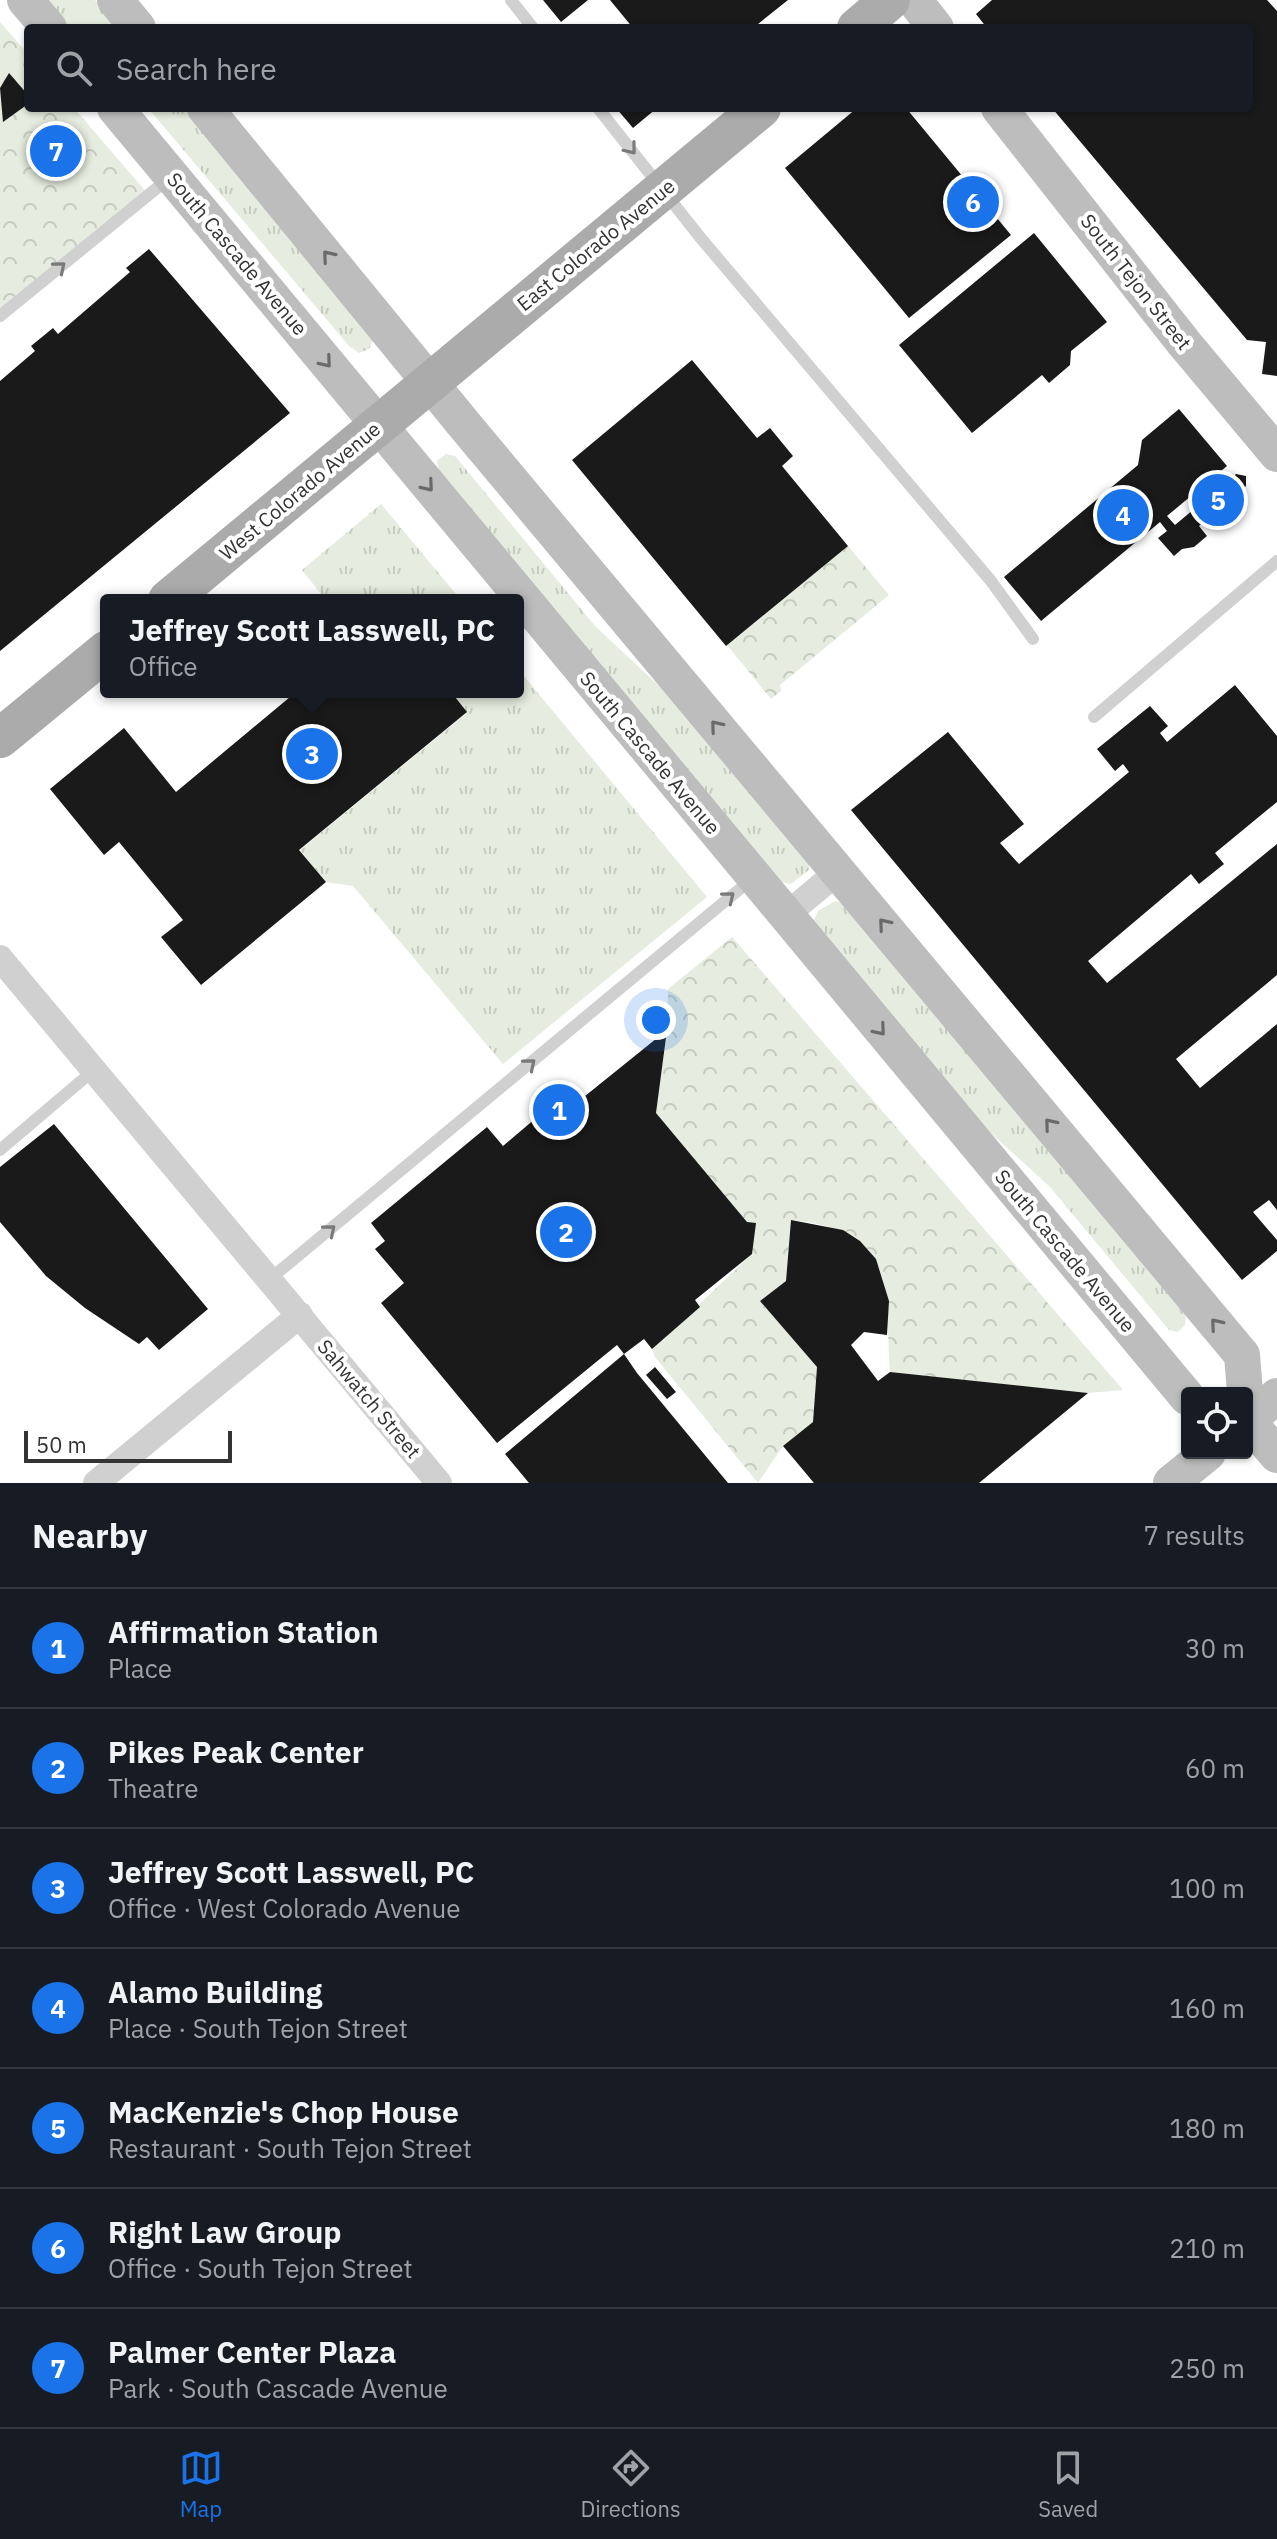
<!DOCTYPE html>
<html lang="en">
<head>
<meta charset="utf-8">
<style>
	:root { --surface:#171b24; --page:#242831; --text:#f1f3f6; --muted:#9ea1a6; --line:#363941; --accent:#1a73e8 }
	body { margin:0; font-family:"IBM Plex Sans",sans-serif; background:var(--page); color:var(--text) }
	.controls { position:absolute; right:24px; bottom:24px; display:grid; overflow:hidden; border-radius:8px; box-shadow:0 2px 6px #0004 }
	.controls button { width:72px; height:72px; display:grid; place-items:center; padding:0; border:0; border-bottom:2px solid var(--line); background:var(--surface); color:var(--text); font:40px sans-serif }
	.scale { position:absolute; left:24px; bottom:20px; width:208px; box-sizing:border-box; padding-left:8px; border:4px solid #333; border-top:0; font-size:22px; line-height:28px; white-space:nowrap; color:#333; -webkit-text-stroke:6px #fff; paint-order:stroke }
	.you { position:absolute; left:656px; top:1020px; width:28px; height:28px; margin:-20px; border:6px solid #fff; border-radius:50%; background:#1a73e8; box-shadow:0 0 0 12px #1a73e833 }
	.badge { display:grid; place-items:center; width:52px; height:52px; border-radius:50%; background:var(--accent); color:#fff; font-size:26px; font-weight:700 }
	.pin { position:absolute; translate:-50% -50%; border:4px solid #fff; box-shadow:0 2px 8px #0006 }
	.popup { position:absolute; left:100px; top:594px; width:424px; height:104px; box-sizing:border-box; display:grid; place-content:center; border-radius:8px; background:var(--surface); filter:drop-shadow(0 2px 6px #0005); font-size:26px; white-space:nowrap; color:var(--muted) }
	.popup b { font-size:30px; color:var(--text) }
	.popup::after { content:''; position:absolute; left:50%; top:100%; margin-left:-16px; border:16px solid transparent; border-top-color:var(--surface) }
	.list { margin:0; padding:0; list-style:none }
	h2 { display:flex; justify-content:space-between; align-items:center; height:104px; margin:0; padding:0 32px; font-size:34px }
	h2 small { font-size:26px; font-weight:400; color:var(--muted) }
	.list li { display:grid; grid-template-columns:52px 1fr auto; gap:24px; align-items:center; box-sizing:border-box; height:120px; padding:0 32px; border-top:2px solid var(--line) }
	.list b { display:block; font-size:30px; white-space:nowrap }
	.list p { margin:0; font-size:26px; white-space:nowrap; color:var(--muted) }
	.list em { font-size:26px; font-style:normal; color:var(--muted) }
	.icon { flex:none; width:44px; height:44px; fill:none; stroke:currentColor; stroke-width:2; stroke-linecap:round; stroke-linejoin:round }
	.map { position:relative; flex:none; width:1277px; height:1483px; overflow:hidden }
	.search { position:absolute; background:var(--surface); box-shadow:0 2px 6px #0004; left:24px; right:24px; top:24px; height:88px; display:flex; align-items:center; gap:20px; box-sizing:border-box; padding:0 28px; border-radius:8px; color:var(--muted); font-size:30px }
	.sheet { height:944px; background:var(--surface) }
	nav { display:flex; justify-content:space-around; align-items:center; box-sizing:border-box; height:112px; border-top:2px solid var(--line); background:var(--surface); font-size:22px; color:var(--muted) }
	nav a { display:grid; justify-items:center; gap:4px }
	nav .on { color:var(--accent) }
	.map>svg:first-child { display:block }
	.grass { fill:url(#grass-tufts) }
	.forest { fill:url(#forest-crowns) }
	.building { fill:#1a1a1a }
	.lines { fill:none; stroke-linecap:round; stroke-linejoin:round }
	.lane { stroke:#d0d0d0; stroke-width:12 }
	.street { stroke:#d0d0d0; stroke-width:26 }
	.secondary { stroke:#bdbdbd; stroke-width:36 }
	.primary { stroke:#ababab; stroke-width:40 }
	.oneway { stroke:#7a7a7a }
	.oneway2 { stroke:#6a6a6a }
	.labels { text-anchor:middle; stroke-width:8; stroke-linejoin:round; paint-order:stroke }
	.street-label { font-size:20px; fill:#333; stroke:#fff }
</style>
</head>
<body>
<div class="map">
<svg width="1277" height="1483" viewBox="0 0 1277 1483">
	<defs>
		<pattern id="grass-tufts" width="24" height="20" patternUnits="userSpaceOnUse" patternTransform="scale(2)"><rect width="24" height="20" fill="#e6ecdf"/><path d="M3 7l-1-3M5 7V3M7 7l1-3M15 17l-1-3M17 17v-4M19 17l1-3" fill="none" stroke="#c6cbc0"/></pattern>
		<pattern id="forest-crowns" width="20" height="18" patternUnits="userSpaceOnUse" patternTransform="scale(2)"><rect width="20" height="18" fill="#e6ecdf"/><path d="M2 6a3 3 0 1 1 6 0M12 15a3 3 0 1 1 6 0" fill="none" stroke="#c6cbc0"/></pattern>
	</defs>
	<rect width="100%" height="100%" fill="#fff"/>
	<path class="grass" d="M45 0H95L118 28H68Z
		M148 108H184L369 331 373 341 369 349 359 353 349 346Z
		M446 454 455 456 595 626 690 715 810 861 809 870 791 884 781 882 439 471 437 461Z
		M381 504 461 600H326L302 570Z
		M518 669 707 897 503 1064 353 886 326 882 300 850 467 713 451 692H518Z
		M835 901 843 903 1186 1316 1185 1325 1178 1332 1169 1330 1050 1187 965 1109 849 968 814 920 818 911Z"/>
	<path class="forest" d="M0 22 28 54V108H74L148 194 0 316Z
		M848 546 889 595 780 685 781 691 771 699 727 645Z
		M732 937 1123 1390 1088 1393 890 1372C884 1287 900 1231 791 1220L786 1281 760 1301 817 1367 813 1422 783 1446 758 1483 655 1357 652 1349 752 1254 656 1113 667 1030 668 989Z"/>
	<path class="building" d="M543 0H588L561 22Z
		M610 0H788L753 28H633Z
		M992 0H1267L1277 11V376L1262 374 1266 342 1247 340 1052 108H1249V28H987L976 14Z
		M9 73 28 95V104L3 122 0 88Z
		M616 108H657L633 128Z
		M857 108H906L1011 235 909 318 785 168Z
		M1034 233 1107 322 1071 351 1070 365 1049 383 1042 375 972 433 899 345Z
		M149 249 290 413 0 651V381L35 351 31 346 53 328 58 334 130 272 126 268Z
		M692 360 757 438 770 428 793 456 782 466 848 546 726 646 572 460Z
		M1179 409 1227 466 1167 516 1175 525 1236 474 1246 476V486L1199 526 1207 536 1194 547 1182 549 1174 556 1158 538 1167 531 1160 522 1041 621 1004 577 1138 465 1142 440Z
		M1235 685 1277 736V802L1215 853 1224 864 1199 884 1191 874 1088 961 1107 983 1277 844V975L1176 1059 1200 1088 1277 1024V1210L1269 1200 1253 1212 1277 1240V1251L1242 1280 851 810 948 732 1024 824 1000 843 1019 864 1129 772 1123 764 1115 771 1097 749 1150 706 1168 726 1160 733 1167 742Z
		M296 692H451L467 712 299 850 326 882 201 985 161 937 183 920 119 842 104 855 50 789 124 728 176 792Z
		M667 1030 656 1113 747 1222 756 1223 752 1254 695 1300 700 1307 652 1349 644 1339 624 1354 617 1345 497 1443 381 1303 404 1283 375 1249 385 1241 371 1223 487 1127 503 1146 549 1107 559 1117Z
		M54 1124 208 1309 159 1350 147 1337 139 1344 85 1308 46 1276 0 1222V1167Z
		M791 1220 843 1230 860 1241 876 1259 889 1301 887 1335 864 1332 851 1345 878 1381 890 1372 1088 1393 979 1483H814L783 1446 813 1422 817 1367 760 1301 786 1281Z
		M624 1354 637 1373 728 1483H529L505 1454Z
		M655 1367 676 1392 667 1399 646 1375Z"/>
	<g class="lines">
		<path class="lane" d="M511 0 533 28
			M598 108 699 236 991 581 1033 639
			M0 316 168 179
			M1094 717 1277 561
			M0 1150 94 1070
			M270 1279 753 878"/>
		<path class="street" d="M785 916 840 870
			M0 958 439 1483
			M96 1483 300 1315"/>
		<path class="secondary" d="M25 0 49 28
			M115 0 138 28
			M914 0 936 28
			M115 108 1187 1397
			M205 108 467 428 1242 1355 1245 1393
			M999 108 1184 343 1277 454
			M1247 1420 1277 1455
			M1247 1421 1277 1396
			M1171 1483 1208 1453"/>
		<path class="primary" d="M857 28 890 0
			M168 600 761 108
			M0 738 106 651"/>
	</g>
	<defs><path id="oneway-chevron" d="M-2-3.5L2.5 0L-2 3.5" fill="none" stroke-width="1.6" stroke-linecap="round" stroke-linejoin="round" transform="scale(2)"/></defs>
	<g class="oneway">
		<use href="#oneway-chevron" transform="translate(631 149) rotate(51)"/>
		<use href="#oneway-chevron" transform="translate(60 267) rotate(-40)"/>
		<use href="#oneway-chevron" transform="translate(729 897) rotate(-39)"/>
		<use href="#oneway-chevron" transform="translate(530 1064) rotate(-40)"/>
		<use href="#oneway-chevron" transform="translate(330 1230) rotate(-40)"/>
	</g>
	<g class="oneway2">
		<use href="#oneway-chevron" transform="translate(328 256) rotate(-130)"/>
		<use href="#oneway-chevron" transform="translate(326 362) rotate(50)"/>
		<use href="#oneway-chevron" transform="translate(428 486) rotate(50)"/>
		<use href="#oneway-chevron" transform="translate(716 726) rotate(-130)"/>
		<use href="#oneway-chevron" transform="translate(884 924) rotate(-130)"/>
		<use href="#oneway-chevron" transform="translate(880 1030) rotate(50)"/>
		<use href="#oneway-chevron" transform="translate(1050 1124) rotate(-130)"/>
		<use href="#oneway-chevron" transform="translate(1216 1324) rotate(-130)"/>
	</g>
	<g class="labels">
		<g class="street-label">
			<text transform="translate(596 245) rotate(-39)" y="7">East Colorado Avenue</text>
			<text transform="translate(237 254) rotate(50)" y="7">South Cascade Avenue</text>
			<text transform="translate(1136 282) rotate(52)" y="7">South Tejon Street</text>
			<text transform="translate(300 491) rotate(-40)" y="7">West Colorado Avenue</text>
			<text transform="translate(650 753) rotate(50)" y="7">South Cascade Avenue</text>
			<text transform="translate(1065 1251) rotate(50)" y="7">South Cascade Avenue</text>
			<text transform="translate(369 1399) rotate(50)" y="7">Sahwatch Street</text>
		</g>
	</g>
</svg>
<div class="controls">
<button><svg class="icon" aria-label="locate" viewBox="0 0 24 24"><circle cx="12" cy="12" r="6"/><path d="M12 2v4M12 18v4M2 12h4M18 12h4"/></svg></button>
</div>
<div class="scale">50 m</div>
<div class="you"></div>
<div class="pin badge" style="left:559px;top:1110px">1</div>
<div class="pin badge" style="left:566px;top:1232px">2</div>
<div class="pin badge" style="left:312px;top:754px">3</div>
<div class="popup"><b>Jeffrey Scott Lasswell, PC</b>Office</div>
<div class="pin badge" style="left:1123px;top:515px">4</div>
<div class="pin badge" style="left:1218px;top:500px">5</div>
<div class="pin badge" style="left:973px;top:202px">6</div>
<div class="pin badge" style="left:56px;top:151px">7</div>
<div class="search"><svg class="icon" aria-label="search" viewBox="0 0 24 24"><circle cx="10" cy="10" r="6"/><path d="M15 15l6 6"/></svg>Search here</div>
</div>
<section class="sheet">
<h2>Nearby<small>7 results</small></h2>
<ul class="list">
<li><span class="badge">1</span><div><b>Affirmation Station</b><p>Place</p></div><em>30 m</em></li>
<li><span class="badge">2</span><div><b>Pikes Peak Center</b><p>Theatre</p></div><em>60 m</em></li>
<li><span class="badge">3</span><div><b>Jeffrey Scott Lasswell, PC</b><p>Office · West Colorado Avenue</p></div><em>100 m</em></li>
<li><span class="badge">4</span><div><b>Alamo Building</b><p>Place · South Tejon Street</p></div><em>160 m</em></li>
<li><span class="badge">5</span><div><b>MacKenzie's Chop House</b><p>Restaurant · South Tejon Street</p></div><em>180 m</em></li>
<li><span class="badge">6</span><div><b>Right Law Group</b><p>Office · South Tejon Street</p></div><em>210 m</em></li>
<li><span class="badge">7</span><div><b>Palmer Center Plaza</b><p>Park · South Cascade Avenue</p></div><em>250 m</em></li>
</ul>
</section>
<nav>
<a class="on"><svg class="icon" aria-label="map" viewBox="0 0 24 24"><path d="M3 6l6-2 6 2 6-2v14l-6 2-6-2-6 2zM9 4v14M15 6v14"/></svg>Map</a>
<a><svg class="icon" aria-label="directions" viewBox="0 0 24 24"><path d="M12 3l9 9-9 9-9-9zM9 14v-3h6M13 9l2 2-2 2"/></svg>Directions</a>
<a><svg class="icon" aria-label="saved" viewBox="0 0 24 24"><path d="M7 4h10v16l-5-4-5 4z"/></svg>Saved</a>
</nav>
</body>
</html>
